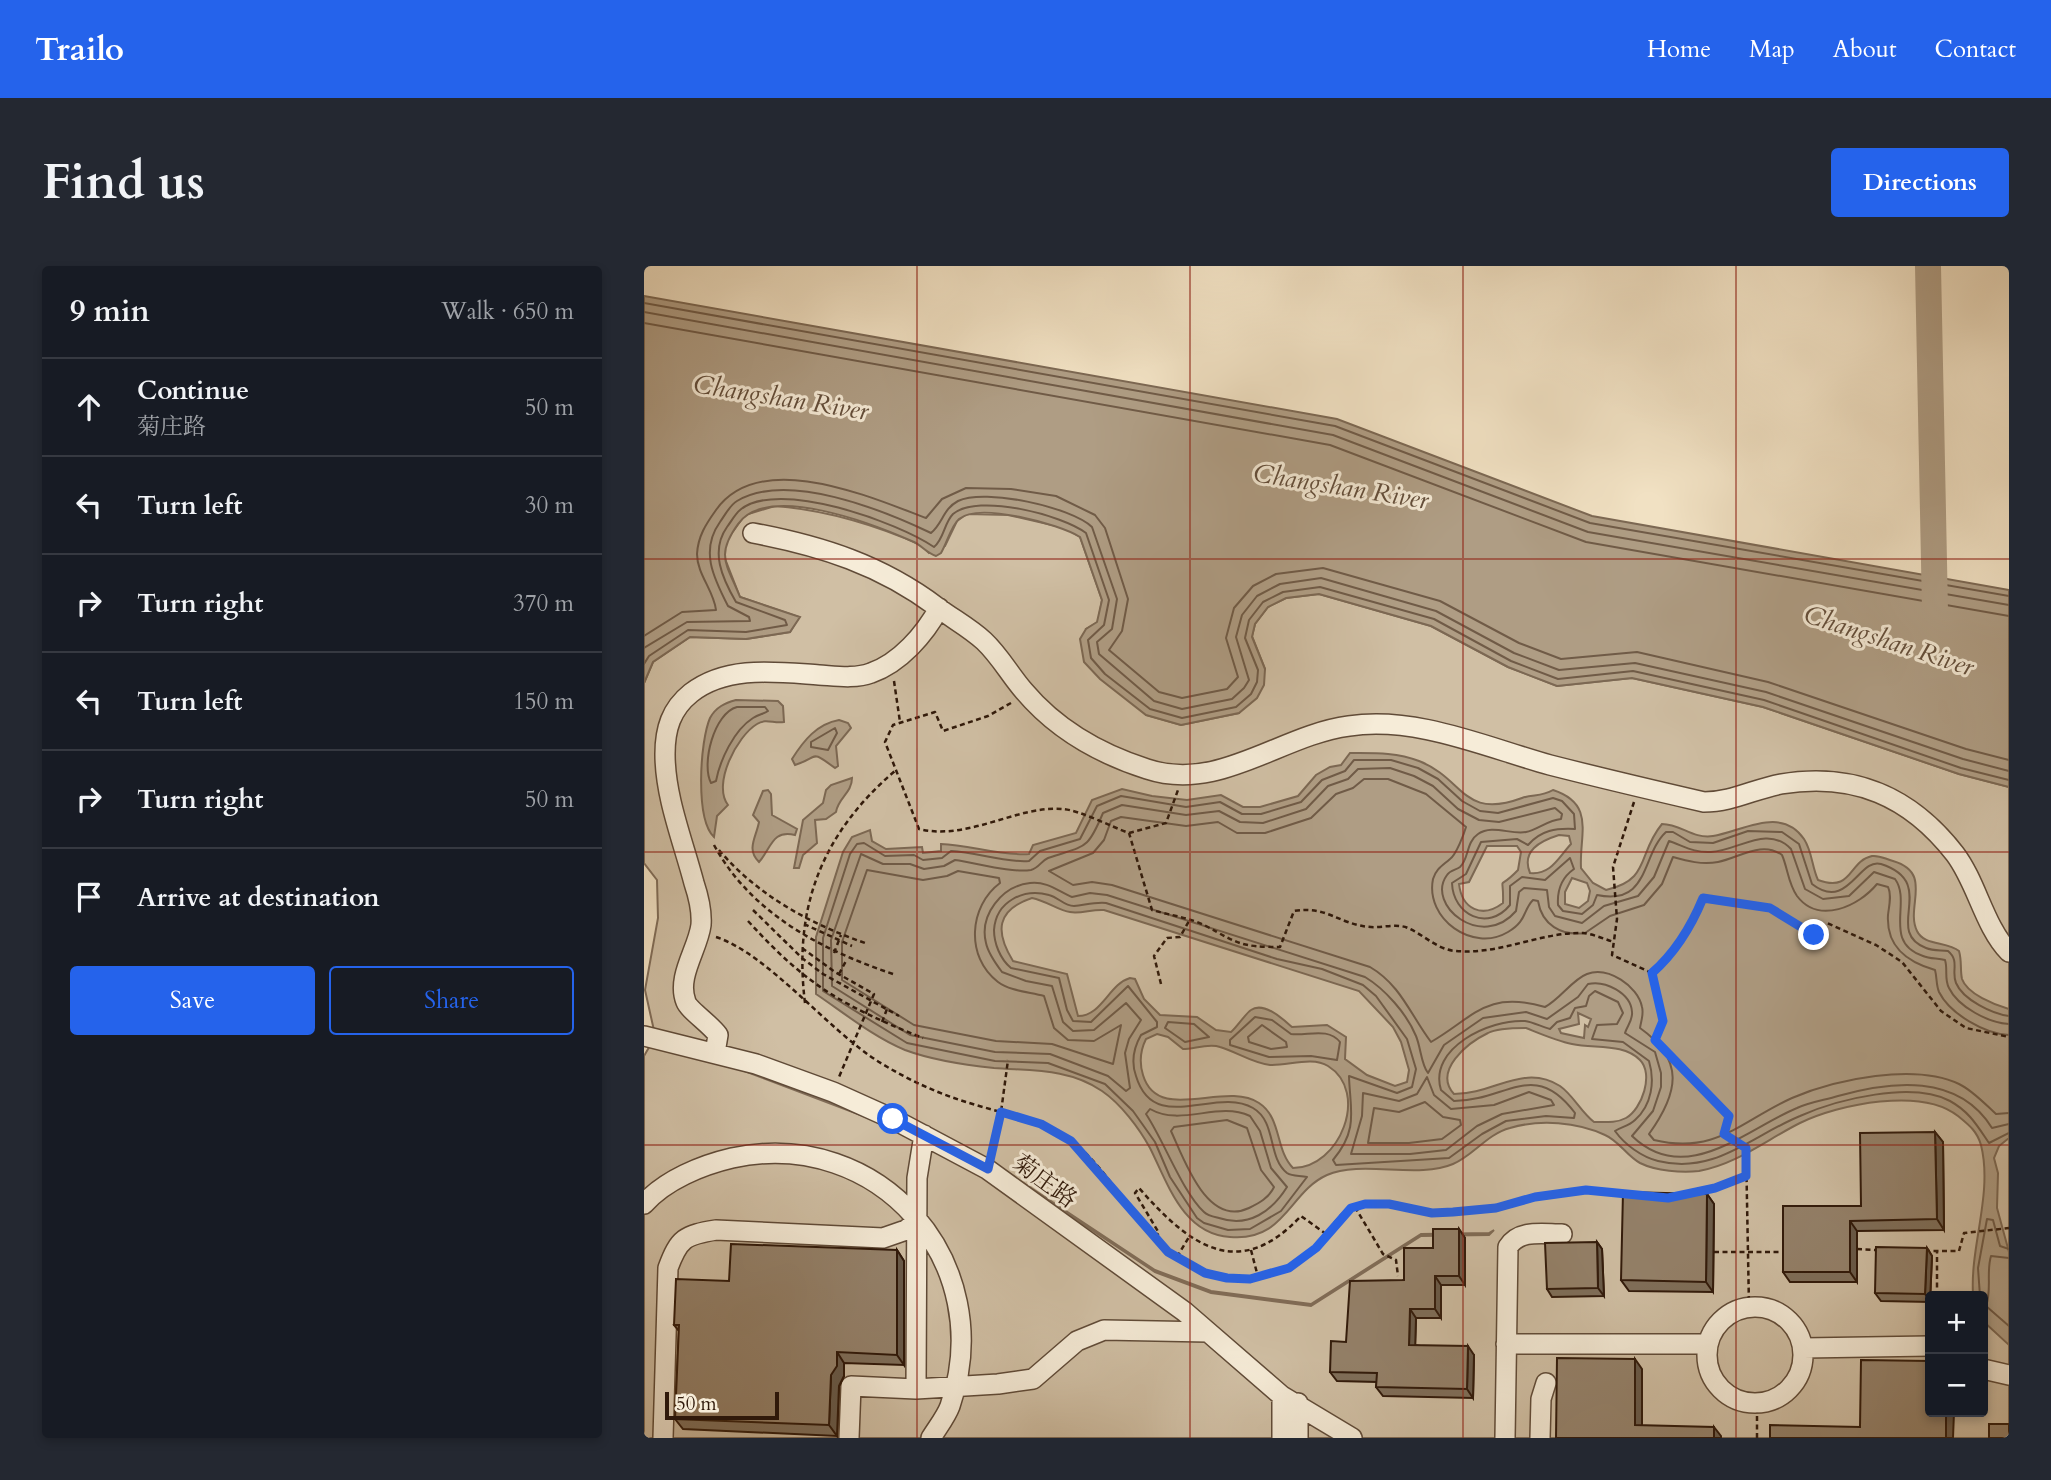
<!DOCTYPE html>
<html lang="en">
<head>
<meta charset="utf-8">
<style>
	:root { --surface:#171b24; --page:#242831; --text:#f1f3f6; --muted:#9ea1a6; --line:#363941; --accent:#2563eb }
	body { margin:0; font-family:Cardo,"Noto Serif SC",serif; background:var(--page); color:var(--text) }
	.controls { position:absolute; right:21px; bottom:21px; display:grid; overflow:hidden; border-radius:7px; box-shadow:0 4px 10px #0003 }
	.controls button { width:63px; height:63px; display:grid; place-items:center; padding:0; border:0; border-bottom:2px solid var(--line); background:var(--surface); color:var(--text); font:35px sans-serif }
	.scale { position:absolute; left:21px; bottom:18px; width:114px; box-sizing:border-box; padding-left:7px; border:4px solid #30190a; border-top:0; font-size:19px; line-height:24px; white-space:nowrap; color:#30190a; -webkit-text-stroke:5px #f6ecd8; paint-order:stroke }
	.stop { position:absolute; width:21px; height:21px; margin:-16px; border:5px solid #2563eb; border-radius:50%; background:#fff }
	.stop.end { background:#2563eb; border-color:#fff; box-shadow:0 2px 7px #0008 }
	.list { margin:0; padding:0; list-style:none }
	h2 { display:flex; justify-content:space-between; align-items:center; height:91px; margin:0; padding:0 28px; font-size:30px }
	h2 small { font-size:23px; font-weight:400; color:var(--muted) }
	.list li { display:grid; grid-template-columns:46px 1fr auto; gap:21px; align-items:center; box-sizing:border-box; height:98px; padding:0 28px; border-top:2px solid var(--line) }
	.list b { display:block; font-size:26px; white-space:nowrap }
	.list p { margin:0; font-size:23px; white-space:nowrap; color:var(--muted) }
	.list em { font-size:23px; font-style:normal; color:var(--muted) }
	.actions { display:flex; gap:14px; padding:21px 28px }
	.actions a { flex:1; padding:16px 0; border:2px solid var(--accent); border-radius:7px; text-align:center; font-size:24px; color:var(--accent) }
	.actions .main { background:var(--accent); color:#fff }
	.icon { flex:none; width:38px; height:38px; fill:none; stroke:currentColor; stroke-width:2; stroke-linecap:round; stroke-linejoin:round }
	.map { position:relative; flex:none; width:1365px; height:1172px; overflow:hidden; border-radius:7px }
	header { display:flex; align-items:center; gap:42px; box-sizing:border-box; height:98px; padding:0 35px; background:var(--accent); color:#fff }
	header strong { font-size:33px }
	nav { display:flex; gap:38px; margin-inline-start:auto; font-size:24px }
	.intro { display:flex; align-items:center; justify-content:space-between; box-sizing:border-box; height:168px; padding:0 42px }
	h1 { margin:0; font-size:49px }
	.button { padding:18px 32px; border-radius:7px; background:var(--accent); color:#fff; font-size:24px; font-weight:700 }
	main { display:flex; gap:42px; padding:0 42px }
	aside { flex:1; background:var(--surface); border-radius:7px; box-shadow:0 4px 10px #0003 }
	.map>svg:first-child { display:block }
	.green { fill:#d0bfa4; stroke:#806c57; stroke-width:2; fill-rule:evenodd }
	.water { fill:#af9d84; stroke:#7c6853; stroke-width:2; fill-rule:evenodd }
	.lines { fill:none; stroke-linecap:round; stroke-linejoin:round }
	.shore { stroke:#705b47; stroke-width:2 }
	.river { stroke:#af9d84; stroke-width:26 }
	.minor-casing { stroke:#604b38; stroke-width:22 }
	.path { stroke:#30190a; stroke-width:2.5; stroke-dasharray:5 3.5; stroke-linecap:butt }
	.minor { stroke:#f6ecd8; stroke-width:19 }
	.wall { fill:#7f6f5b; stroke:#30190a; stroke-width:2 }
	.shaded-wall { fill:#685a4a; stroke:#30190a; stroke-width:2 }
	.building { fill:#94816a; stroke:#30190a; stroke-width:2 }
	.route { stroke:#2563eb; stroke-width:9 }
	.grid { fill:none; stroke:#8f2418; stroke-width:2; stroke-opacity:0.55 }
	.labels { text-anchor:middle; stroke-width:6; stroke-linejoin:round; paint-order:stroke }
	.street-label { font-size:24px; fill:#30190a; stroke:#f6ecd8 }
	.water-label { font-size:26px; font-style:italic; fill:#634e3b; stroke:#f6ecd8 }
</style>
</head>
<body>
<header>
<strong>Trailo</strong>
<nav><a>Home</a><a>Map</a><a>About</a><a>Contact</a></nav>
</header>
<div class="intro"><h1>Find us</h1><a class="button">Directions</a></div>
<main>
<aside>
<h2>9 min<small>Walk · 650 m</small></h2>
<ul class="list">
<li><svg class="icon" aria-label="ahead" viewBox="0 0 24 24"><path d="M12 20V5M6 11l6-6 6 6"/></svg><div><b>Continue</b><p>菊庄路</p></div><em>50 m</em></li>
<li><svg class="icon" aria-label="left" viewBox="0 0 24 24"><path d="M17 20v-9H6M10 6l-5 5 5 5"/></svg><div><b>Turn left</b></div><em>30 m</em></li>
<li><svg class="icon" aria-label="right" viewBox="0 0 24 24"><path d="M7 20v-9h11M14 6l5 5-5 5"/></svg><div><b>Turn right</b></div><em>370 m</em></li>
<li><svg class="icon" aria-label="left" viewBox="0 0 24 24"><path d="M17 20v-9H6M10 6l-5 5 5 5"/></svg><div><b>Turn left</b></div><em>150 m</em></li>
<li><svg class="icon" aria-label="right" viewBox="0 0 24 24"><path d="M7 20v-9h11M14 6l5 5-5 5"/></svg><div><b>Turn right</b></div><em>50 m</em></li>
<li><svg class="icon" aria-label="arrive" viewBox="0 0 24 24"><path d="M6 21V4h12l-3 4 3 4H6"/></svg><div><b>Arrive at destination</b></div></li>
</ul>
<div class="actions"><a class="main">Save</a><a>Share</a></div>
</aside>
<div class="map">
<svg width="1365" height="1172" viewBox="0 0 1365 1172">
	<rect width="100%" height="100%" fill="#f1e1c3"/>
	<filter id="stains"><feTurbulence type="fractalNoise" baseFrequency=".00286" numOctaves="4"/><feColorMatrix values="0 0 0 0 .2 0 0 0 0 .09 0 0 0 0 .02 0 0 0 .5 -.17"/></filter>
	<radialGradient id="worn" r=".72"><stop offset=".6" stop-color="#630" stop-opacity="0"/><stop offset="1" stop-color="#630" stop-opacity=".3"/></radialGradient>
	<path class="green" d="M131 240C183 244 229 258 277 279L285 287 301 280 313 255 323 248 364 249 421 262 436 271 458 334 454 356 442 363 502 449 537 459 595 447 621 403 608 370 611 358 624 341 642 332 675 328 787 360 864 401 913 420 988 412 1119 441 1315 508 1365 521V1172H0V790L11 771 351 900 511 1006 567 1027 667 1040 777 970 845 969 850 964 845 967 777 968 667 1038 567 1025 511 1004 351 898 11 769 1 724 14 652 13 614 0 597V417L9 396 46 371 102 373 146 366 155 351 96 331 80 290 82 275 101 249ZM1286 1030H1339V1146H1286Z"/>
	<path class="water" d="M0 30 693 153 948 250 1365 324V521L1315 508 1119 441 988 412 913 420 864 401 787 360 675 328 642 332 624 341 611 358 608 371 621 403 620 419 613 432 595 447 537 459 502 449 456 413 440 396 436 373 442 363 453 356 458 334 436 271C415 258 335 236 315 253 307 260 303 277 297 287L292 290C283 287 278 280 270 276 232 259 124 216 94 258 71 290 83 298 96 331L156 351 146 366 102 373 46 371 9 396 0 417Z
		M92 434 134 435 139 440 140 456C130 458 122 452 113 458 93 470 68 518 84 539L73 550 70 571C51 553 56 475 66 452 72 441 81 437 92 434Z
		M195 454 204 457 207 462 192 480 194 500 191 502C165 483 176 491 151 499L148 493C160 474 173 458 195 454Z
		M706 487C730 487 752 486 775 495 821 513 818 554 878 532 889 528 897 531 909 524 952 538 935 569 937 602L949 617 962 624C1007 614 993 588 1018 558 1037 558 1048 573 1069 570 1097 566 1137 539 1160 573 1168 585 1168 601 1174 614 1209 627 1204 595 1228 590 1236 589 1241 593 1249 595 1290 607 1261 641 1273 665 1280 680 1303 675 1315 685 1318 695 1316 704 1318 713 1323 728 1351 739 1365 743V872L1355 880 1350 892 1354 907 1353 942 1365 986V1079L1339 1055V1030L1329 1028C1326 980 1349 927 1337 879 1333 865 1325 859 1314 850 1278 821 1195 838 1156 857 1122 874 1093 898 1055 905 1038 907 1012 905 996 897 983 890 975 875 961 869 933 856 896 853 866 862 843 868 829 890 809 898 774 913 717 894 683 909 645 926 641 976 586 971 539 968 524 918 506 882 495 862 477 838 458 825 425 802 387 805 350 802 321 799 288 794 261 784 231 772 200 747 172 728V671L199 586 208 571 226 564 228 575 242 583 278 581 279 587 297 585V578C326 579 356 590 385 588L389 579 432 567 448 534 478 523 508 530 543 534 577 529 599 541H616L654 530 672 509 686 501 697 499ZM915 569 925 570 927 578C914 592 907 609 886 607 877 585 896 575 915 569ZM843 580H873L877 586 874 604C852 627 860 605 859 637 838 653 818 643 815 618L825 616ZM928 612 943 617 946 625 944 635 935 642 921 638V626ZM388 632C403 635 415 645 426 646 437 648 448 643 460 644L715 725 749 761 757 776 765 804 763 816 751 820 723 809 701 793 702 771 683 759 648 761C640 754 620 735 607 744 602 747 593 761 587 766L572 764 553 751 516 749 500 733 491 713 486 712C465 718 458 750 434 750L423 708 369 695C351 666 352 644 388 632ZM934 747 947 753 944 761 941 759 940 772 917 767 915 763 935 758ZM882 762C897 768 913 775 928 778 951 783 979 777 996 794 1010 808 998 843 982 852 973 857 961 856 950 856 937 846 929 829 916 820 880 797 850 828 810 828 789 805 823 777 844 767 853 762 871 762 882 762ZM513 768 524 771 539 783C550 783 565 777 576 781 593 786 608 797 626 799 644 800 668 790 684 800 726 826 696 902 649 902 631 884 638 852 615 837 581 814 514 859 499 809 495 796 496 785 502 773Z
		M208 512C208 527 194 532 192 546L182 553 171 554 173 577 159 589 155 602H150L159 554 179 537 182 524 187 519Z
		M124 524 127 528 128 549 153 563 151 569C128 563 127 583 115 596 102 583 112 572 115 556L109 549 119 525Z"/>
	<g class="lines">
		<path class="shore" d="M0 37 691 160 946 257 1365 330
			M0 46 689 169 944 266 1365 339
			M0 57 686 179 942 276 1365 350
			M0 370 38 346 72 344C70 325 53 308 53 288 54 270 62 258 72 244 116 182 226 231 282 252L298 233 322 222 367 223 412 230 451 249 461 262 484 333 478 365 465 384 515 426 538 432 583 423 594 411 582 372 590 342 609 320 632 308 679 302 796 335 875 377 917 393 993 386 1124 416 1322 483 1365 494
			M0 382 43 356 106 355 105 351 84 340C69 311 56 284 76 256 81 249 86 239 93 235 143 205 239 244 287 267 299 257 299 243 314 235 341 222 427 241 448 261L473 333 468 363 453 376 455 388 510 435 538 443 588 433 600 422 605 414 592 371 598 349 613 330 636 318 677 312 792 345 870 387 915 404 991 397 1122 426 1319 493 1365 505
			M0 398 5 390 44 364 102 366 143 359 141 354 92 336C78 312 66 285 83 261 87 256 91 248 96 244 134 212 255 257 290 281 300 273 300 257 309 248 334 227 418 249 442 267L465 334 460 359 444 374 447 392 461 408 506 443 538 452 592 441 607 428 613 416 614 404 601 372 605 354 619 336 639 326 676 321 790 353 867 395 914 413 989 405 1120 434 1317 502 1365 514
			M93 441H121L124 445C120 448 115 448 109 452 90 464 76 494 72 515L67 517C57 498 70 447 93 441Z
			M191 462 193 467 184 484 167 481V476Z
			M223 604 279 614 303 610 314 605 355 612 356 617C325 640 321 691 354 716 366 725 385 726 400 730L410 762 424 774 450 775 477 759 469 798 408 778 352 775 270 759 198 714V676Z
			M1365 750C1349 748 1319 734 1312 717 1307 705 1316 695 1304 685 1297 684 1289 685 1282 682 1238 665 1296 617 1237 598 1215 591 1204 646 1168 618L1155 578 1138 566 1104 565 1069 577 1046 576 1029 566H1022C997 589 1006 640 953 629L949 639 938 648 919 645 914 639C913 624 917 612 930 603L926 592 901 614 878 611 866 620V639C844 666 809 649 808 617L822 608 837 576 873 573 884 579C897 564 912 562 931 563L930 548 918 535 909 532 854 547 836 545 818 535 794 513 774 502 747 494H710L701 505 678 514 657 536 617 548H598L576 536 542 541 477 530 453 540 436 573 396 585 385 595C359 597 333 586 307 585L298 592 279 594 270 589 241 590 220 577 213 578 206 588 179 672V725L263 777 351 795 404 797 461 818 489 845 511 876 526 911 553 952 560 957 584 964 606 963 637 945 663 911C657 909 649 911 643 907 623 891 633 856 609 842 572 820 510 870 492 810 487 796 489 783 497 769L513 761V756L484 720 447 756 429 755 423 744 415 712 367 702C356 693 350 677 350 664 352 635 380 622 405 629 414 631 420 640 430 640 441 639 450 636 462 637L633 693 678 703 719 719 732 730 763 773 772 803 768 821 753 827 705 810C706 844 715 863 689 894L692 899 805 892 838 868 862 855 902 850 930 852 931 847C890 792 862 835 810 835L797 824C784 782 846 753 881 755 889 756 898 761 906 763L913 756 926 752 931 742 942 740 945 730 951 725 974 736 979 747 973 758 953 759 948 773 979 776 1005 795C1011 815 1008 839 991 854 985 860 977 861 971 865 981 879 998 891 1014 895 1071 909 1107 870 1156 850 1194 833 1268 815 1306 835 1326 846 1334 861 1345 877L1365 867
			M611 751 628 754 647 768C664 770 684 761 696 776L693 794 667 790 625 791 586 779V774Z
			M524 756 550 758 565 771 541 776 521 762Z
			M1365 758C1345 757 1314 741 1305 722 1300 713 1304 703 1301 694 1294 692 1286 693 1279 690 1238 676 1268 636 1251 613L1230 606 1205 630 1179 633 1161 623 1147 583C1123 558 1094 585 1067 586 1050 587 1040 580 1025 575L1010 611 994 630 960 640 938 657 911 650 905 641 903 624 880 622 875 626 872 645C838 685 781 639 803 609 806 604 812 604 816 601 825 593 822 576 834 568 848 558 867 569 882 566 893 564 904 554 917 553L918 548 911 542 855 556 835 554 814 543 789 520 770 510 746 502 714 503 704 513 684 520 662 543 619 557 596 556 575 545 542 549 478 539 459 547C443 585 442 579 404 592 397 595 395 602 387 604 366 607 333 597 311 594L300 600 280 603 266 598H239L217 588 187 674 188 720 266 769 351 786 406 788 464 810 482 825 486 822 481 787 485 773 497 754 482 737 450 764 429 765 419 756 408 720 382 715 358 706C352 698 344 687 342 677 335 649 358 620 386 617 403 615 414 625 428 631L446 627 463 629 721 711C741 723 763 748 772 770 777 782 777 798 784 807L800 779 839 752 882 746 903 753 934 731 944 718C961 714 987 727 988 746 989 754 983 760 981 767L1011 786 1017 807V821L1009 845 988 870C1042 922 1102 863 1153 842 1166 836 1181 834 1194 830 1247 815 1314 807 1348 862L1365 858
			M618 759 642 776 643 781 627 783 605 776 604 771Z
			M1365 769C1341 768 1306 748 1295 726 1292 719 1293 711 1291 704 1263 696 1242 681 1244 649 1245 640 1248 629 1244 621L1233 618C1215 640 1175 659 1153 630 1144 617 1144 603 1138 589 1118 574 1095 592 1074 596 1058 599 1043 595 1029 591L1018 618 1000 639 966 650 941 667C917 670 898 659 894 635L889 634C879 644 883 655 864 666 829 687 781 653 789 613 792 603 798 600 806 593 812 589 820 568 822 561L782 528 744 513H720L709 522 692 528 667 552 621 567H593L574 556 542 560 477 551 467 555 460 574 449 587 405 605 429 619 448 616 468 619 726 701C757 719 767 750 787 776 830 751 842 724 901 741 916 733 929 713 943 708 964 700 994 720 998 741 1000 748 997 755 996 762 1041 794 1035 826 1005 868L1010 874C1072 889 1097 855 1148 832 1192 813 1271 797 1315 818 1328 824 1341 838 1352 848L1365 847
			M783 811 790 829 807 843 850 839 885 826 907 834 910 839 858 848 833 860 802 884 766 888H707L718 850 719 827 755 835 773 828Z
			M781 836 799 851 816 854 817 859 798 873 765 877H724L730 842 755 846Z
			M506 843C538 861 573 835 606 850L616 865 627 902 643 921C628 945 605 962 575 952 571 951 564 950 560 946 539 927 520 875 502 848Z
			M583 854 603 862 617 904 630 921C625 932 615 937 605 942 563 962 540 893 527 865L530 861Z
			M1365 992 1347 990C1342 1006 1348 1024 1342 1040L1365 1060
			M1336 1030 1334 1002 1343 953 1349 954 1356 980 1365 983"/>
		<path class="river" d="M1284 0 1291 345"/>
		<g class="minor-casing">
			<path id="minor" d="M109 267C178 280 237 299 293 341 309 353 326 362 340 375 356 390 366 409 380 425 412 463 456 488 503 503 575 527 636 469 705 460 773 450 841 481 906 499 957 512 1008 524 1060 536 1088 536 1110 523 1137 518 1210 506 1266 530 1311 588 1333 617 1340 660 1365 686
				M0 770 112 798 189 826 249 853 343 903 541 1046 638 1130 708 1172
				M71 787 74 769C66 758 45 744 42 736 32 711 54 683 57 659 58 646 54 629 50 617 39 575 21 531 21 488 21 463 27 443 47 427 83 399 132 406 175 409 192 410 211 413 227 407 256 397 281 368 295 342
				M0 938C21 914 58 899 88 892 235 860 355 997 306 1140 302 1151 293 1162 287 1172
				M1063 1089a48 48 0 1 1 96 0a48 48 0 1 1-96 0Z
				M862 1078H1063
				M1160 1082 1286 1080
				M1339 1103 1365 1109
				M272 1123 354 1118 389 1113 433 1075 460 1064 564 1066
				M654 1137V1172
				M19 1172 24 1002C35 972 41 969 72 964L239 972 262 964 274 954
				M205 1172 207 1120 272 1123 273 912 280 869
				M638 1172V1130
				M861 1172 864 981C875 963 899 968 918 968
				M896 1172 897 1133 902 1117"/>
		</g>
		<path class="path" d="M250 415 256 456
			M367 437 344 450 299 465 291 446 249 459 241 476 275 563C325 575 373 539 419 543 435 544 468 561 485 567L508 644C525 649 547 652 562 660 595 678 597 681 636 681L650 645C683 639 695 659 727 661 739 662 752 657 764 662 780 669 794 684 812 685 856 689 896 666 939 667 949 668 960 673 970 676
			M990 536 969 601 973 653 968 689 1008 707 1019 755 1011 774 1085 850 1080 868 1102 882 1105 1041
			M485 567 522 557 534 524
			M70 579C108 649 180 685 252 709
			M75 584C114 630 168 659 224 678
			M109 644 158 692 179 708 255 750
			M104 655C163 720 199 740 279 772
			M160 658 208 680
			M72 671C124 688 184 764 235 796 266 815 297 829 332 839 365 849 397 854 426 874 475 909 499 985 561 1007 599 1021 646 1011 673 980 684 968 693 948 708 941 736 930 765 947 792 946 816 946 844 945 866 939 905 929 940 921 981 928
			M158 682 191 706 230 728 195 811
			M190 687 197 669
			M1008 707C1032 686 1047 661 1059 632L1126 642 1170 669 1183 657 1232 679 1258 696 1297 745 1322 762 1365 771
			M195 708 203 693
			M517 718 510 690 523 672 536 671 545 655
			M161 737C149 641 178 567 252 504
			M238 756 243 743
			M347 886 357 846 364 794
			M1046 928 1102 910
			M711 941 739 988 752 994 754 1010
			M511 971 515 967 491 927 495 922C545 979 594 1017 657 950L682 968
			M1213 983 1232 984
			M607 984 614 1011
			M1281 985H1315L1320 967 1365 962
			M1070 986H1139
			M533 991 545 971
			M1293 1030V985
			M1113 1172V1137"/>
		<use href="#minor" class="minor"/>
	</g>
	<path class="wall" d="M1291 866 1299 876 1300 964 1213 965V1016H1146L1139 1006 1217 940Z
		M1063 928 1070 938 1069 1026 985 1025 977 1014Z
		M815 963 821 972V1019H797V1052H772L771 1079 830 1089 829 1132 739 1130 732 1121 733 1116 693 1115 686 1106 702 1076 789 982Z
		M953 976 958 983 960 1030 908 1031 903 1023Z
		M1283 982 1288 990 1286 1036 1237 1035 1231 1027Z
		M253 984 260 995V1099L200 1097V1110L195 1120 193 1170 39 1163 31 1153 35 1065 30 1059Z"/>
	<path class="shaded-wall" d="M1291 866 1299 876 1300 964 1293 953Z
		M1063 928 1070 938 1069 1026 1062 1016Z
		M1206 955 1213 965V1016L1206 1006Z
		M815 963 821 972V1019L815 1010Z
		M953 976 958 983 960 1030 954 1022Z
		M1283 982 1288 990 1286 1035 1281 1028Z
		M253 984 260 995V1099L253 1089Z
		M791 1010 797 1019V1052L791 1043Z
		M766 1043 772 1052 771 1088 765 1079Z
		M824 1080 830 1089 829 1132 823 1123Z
		M193 1086 200 1097V1110L195 1120 193 1170 185 1159 187 1109Z
		M991 1093 998 1103V1169L991 1159Z
		M1302 1146H1310L1309 1172H1302Z
		M1070 1161 1077 1170V1172H1070Z"/>
	<path class="building" d="M1291 866 1293 953 1206 955V1006H1139V940H1217L1216 867Z
		M979 926 1063 928 1062 1016 977 1014Z
		M789 963H815V1010H791V1043H766L765 1079 824 1080 823 1123 732 1121 733 1107 686 1106 687 1075 702 1076 706 1015 760 1014V982H789Z
		M953 976 954 1022 903 1023 901 977Z
		M87 978 253 984V1089L193 1086V1100L187 1109 185 1159 31 1153 35 1059H30L32 1013 85 1015Z
		M1232 981 1283 982 1281 1028 1231 1027Z
		M913 1092 991 1093V1159L1070 1161V1172H912Z
		M1217 1094 1286 1095V1146H1302V1172H1126V1159L1216 1161Z
		M1345 1158H1365V1172H1345Z"/>
	<g class="lines">
		<path class="route" d="M249 853 344 903 357 846 397 858 427 875 524 986 561 1007 583 1012 606 1013 645 1002 672 982 707 942 721 938H745L788 947 809 946 852 942 891 931 942 924 1024 932 1071 922 1102 910V882L1080 868 1085 850 1011 774 1019 755 1008 707C1032 686 1047 661 1059 632L1126 642 1170 669"/>
	</g>
	<path class="grid" d="M273 0V1172M546 0V1172M819 0V1172M1092 0V1172M0 293H1365M0 586H1365M0 879H1365"/>
	<g class="labels">
		<g class="street-label">
			<text transform="translate(401 915) rotate(36)" y="8">菊庄路</text>
		</g>
		<g class="water-label">
			<text transform="translate(137 131) rotate(9)" y="9">Changshan River</text>
			<text transform="translate(697 220) rotate(9)" y="9">Changshan River</text>
			<text transform="translate(1245 374) rotate(18)" y="9">Changshan River</text>
		</g>
	</g>
	<rect width="100%" height="100%" filter="url(#stains)"/>
	<rect width="100%" height="100%" fill="url(#worn)"/>
</svg>
<div class="controls">
<button>+</button>
<button>−</button>
</div>
<div class="scale">50 m</div>
<div class="stop" style="left:249px;top:853px"></div>
<div class="stop end" style="left:1170px;top:669px"></div>
</div>
</main>
</body>
</html>
